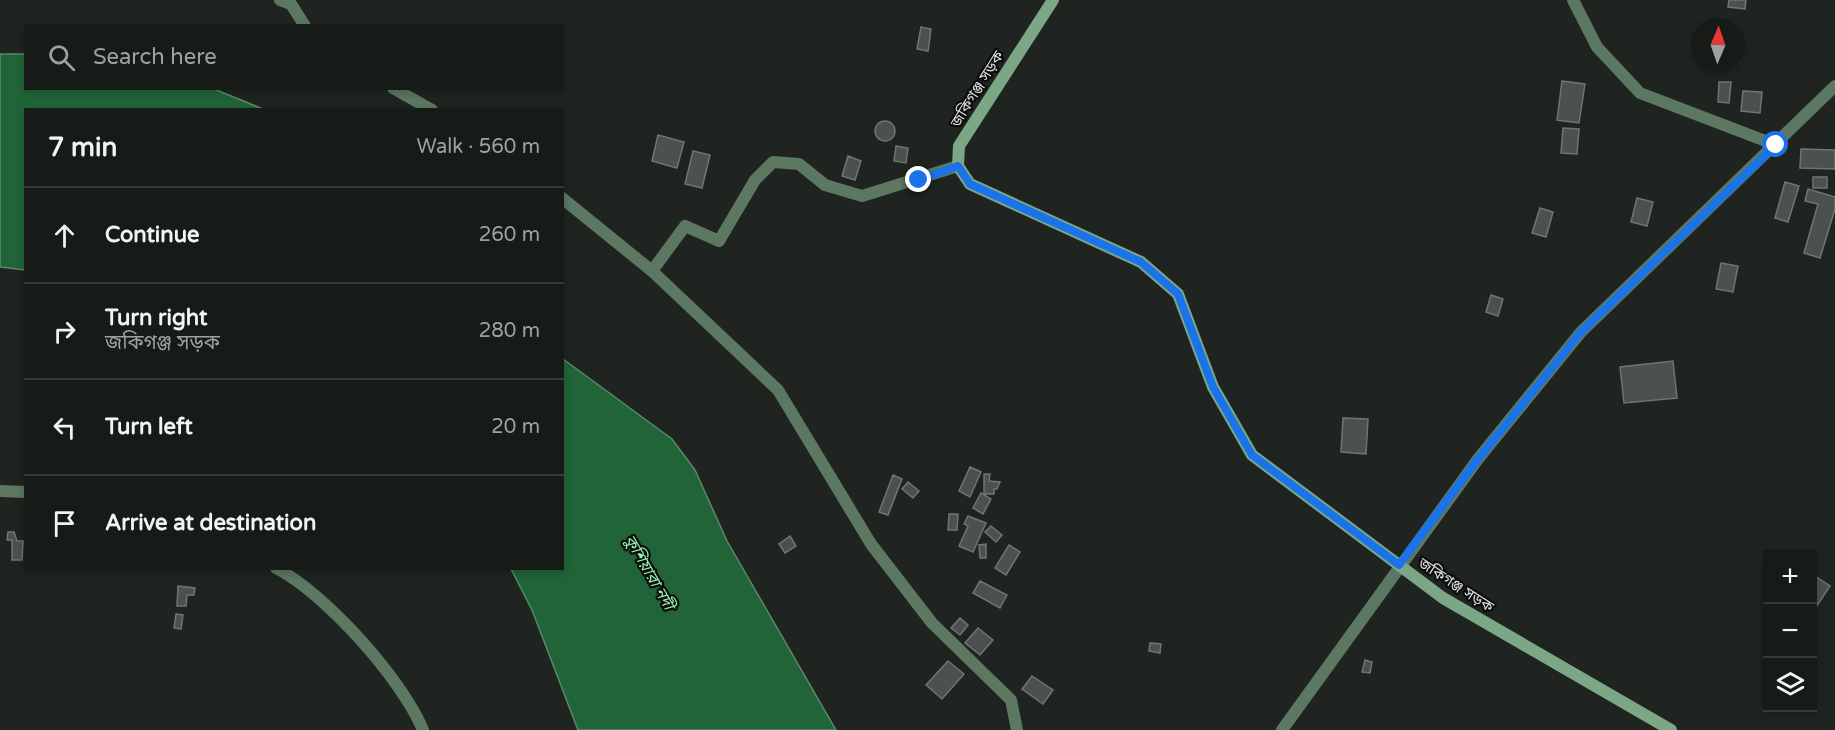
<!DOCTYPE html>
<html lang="en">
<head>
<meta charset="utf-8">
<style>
	:root { --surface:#171b18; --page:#202421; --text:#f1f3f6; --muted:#9ea1a2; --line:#363937 }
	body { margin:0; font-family:"Varela Round","Noto Sans Bengali",sans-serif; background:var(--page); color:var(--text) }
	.controls { position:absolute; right:18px; bottom:18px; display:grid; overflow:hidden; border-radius:0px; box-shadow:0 3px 9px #0003 }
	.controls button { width:54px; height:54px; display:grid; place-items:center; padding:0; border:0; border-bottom:2px solid var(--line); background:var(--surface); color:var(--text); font:30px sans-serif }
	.compass { position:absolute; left:1691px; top:18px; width:54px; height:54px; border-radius:50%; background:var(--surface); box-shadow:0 3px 9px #0003; rotate:2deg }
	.stop { position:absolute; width:18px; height:18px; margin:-14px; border:4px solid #1a73e8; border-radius:50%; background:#fff }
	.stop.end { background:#1a73e8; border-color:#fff; box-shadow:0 2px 6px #0008 }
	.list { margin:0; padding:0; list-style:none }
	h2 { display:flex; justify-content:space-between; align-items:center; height:78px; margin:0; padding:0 24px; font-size:26px }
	h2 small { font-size:20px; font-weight:400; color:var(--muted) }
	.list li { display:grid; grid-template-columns:39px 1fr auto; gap:18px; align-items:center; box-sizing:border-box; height:96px; padding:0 24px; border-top:2px solid var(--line) }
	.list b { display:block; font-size:22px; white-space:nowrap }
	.list p { margin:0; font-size:20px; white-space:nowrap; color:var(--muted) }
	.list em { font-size:20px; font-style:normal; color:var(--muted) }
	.icon { flex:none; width:33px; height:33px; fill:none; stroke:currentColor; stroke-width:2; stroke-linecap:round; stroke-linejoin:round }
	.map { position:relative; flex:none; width:1835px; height:730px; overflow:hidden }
	.search { position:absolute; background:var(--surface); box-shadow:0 3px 9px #0003; left:24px; top:24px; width:540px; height:66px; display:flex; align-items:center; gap:15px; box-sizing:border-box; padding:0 21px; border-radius:0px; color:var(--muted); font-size:22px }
	.panel { position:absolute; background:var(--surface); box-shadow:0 3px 9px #0003; left:24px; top:108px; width:540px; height:462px; border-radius:0px }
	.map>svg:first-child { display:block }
	.water { fill:#216438; stroke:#59896a; stroke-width:1.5 }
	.building { fill:#4c514d; stroke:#6f7570; stroke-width:1.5 }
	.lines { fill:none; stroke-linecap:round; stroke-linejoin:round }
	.minor { stroke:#5c7762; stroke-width:12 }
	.secondary { stroke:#7ca786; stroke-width:12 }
	.route { stroke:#1a73e8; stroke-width:8 }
	.labels { text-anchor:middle; stroke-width:4.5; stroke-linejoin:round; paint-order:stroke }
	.street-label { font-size:15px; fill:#dde0dd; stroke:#0b0c0b }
	.water-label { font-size:16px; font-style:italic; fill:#98f3af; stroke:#0b0c0b }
</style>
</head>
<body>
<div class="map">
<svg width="1835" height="730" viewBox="0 0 1835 730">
	<rect width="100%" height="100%" fill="#1f2420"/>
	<path class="water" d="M0 54H25L26 88 214 89 263 109 26 110 25 270 0 267Z
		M563 359 672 439 695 470 727 541 836 730H578L532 610 511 569 562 568Z"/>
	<path class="building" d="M1729 0H1746L1745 9 1728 7Z
		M921 27 931 29 928 51 917 49Z
		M1736 33 1741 34 1739 61H1736Z
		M1562 81 1585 84 1579 123 1557 120Z
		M1719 82H1731L1729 103 1718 102Z
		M1743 91 1762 92 1760 113 1741 111Z
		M875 131a10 10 0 1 1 20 0a10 10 0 1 1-20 0Z
		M1563 128 1579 129 1577 154 1561 153Z
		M658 135 684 142 677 168 652 161Z
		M896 146 908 148 906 163 894 161Z
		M1801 149 1835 150V169L1800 168Z
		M693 151 710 155 702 188 685 184Z
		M848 156 861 161 855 180 842 176Z
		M1813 177H1827V188H1813Z
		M1785 182 1799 186 1788 222 1775 218Z
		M1808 189 1835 197V209L1820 258 1804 253 1818 204 1805 201Z
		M1637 198 1653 202 1647 226 1631 222Z
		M1540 208 1553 212 1546 237 1532 233Z
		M1721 263 1738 266 1733 292 1716 289Z
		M1491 295 1503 299 1498 316 1486 312Z
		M1673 361 1677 398 1624 403 1620 367Z
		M1343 418 1368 419 1366 454 1341 452Z
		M970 467 981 472 970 497 959 491Z
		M984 474H990L989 481 1000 482 997 489H994V494H984Z
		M893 475 902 479 888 515 879 512Z
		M908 482 919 491 913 498 902 489Z
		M981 493 991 499 983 514 973 508Z
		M949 514H958L957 530H948Z
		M968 516 986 523 973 552 959 546 968 526 964 524Z
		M991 526 1002 535 996 542 985 532Z
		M8 532H14L17 541H23L22 560H12V540H7Z
		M790 536 796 546 785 553 779 544Z
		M986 544V558H980L979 545Z
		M1009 545 1020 552 1006 575 995 568Z
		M1812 574 1830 586 1812 613Z
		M980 581 1007 595 1000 608 973 593Z
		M178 586 195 588 194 595H187L186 606H177Z
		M176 614 183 615 181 629 174 628Z
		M960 618 968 625 960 635 951 628Z
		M978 628 993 640 980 655 965 643Z
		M1150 643 1161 644 1160 653 1149 651Z
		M1365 660 1372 662 1370 673 1362 672Z
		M948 661 964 674 942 699 926 685Z
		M1032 676 1053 690 1043 704 1022 689Z"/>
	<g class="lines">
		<path class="minor" d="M280 0 291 4 305 26
			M1573 0 1597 47 1640 93 1776 145
			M393 88 432 110
			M562 198 652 271 685 226 719 241 755 180 773 162 799 164 825 185 862 196 958 166
			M652 271 778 390 871 544 932 623 1011 700 1017 730
			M0 491 26 492
			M276 568C325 593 402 679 423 730
			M1282 730 1478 459 1581 332 1835 86"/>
		<path class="secondary" d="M1053 0 959 146 958 166 970 184 1141 262 1178 294 1213 387 1252 455 1443 598 1671 730"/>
	</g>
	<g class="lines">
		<path class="route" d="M919 180 958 166 970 184 1141 262 1178 294 1213 387 1252 455 1399 565 1478 459 1581 332 1776 145"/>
	</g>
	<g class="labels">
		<g class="street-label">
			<text transform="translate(977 89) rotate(-58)" y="5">জকিগঞ্জ সড়ক</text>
			<text transform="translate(1456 585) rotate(33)" y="5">জকিগঞ্জ সড়ক</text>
		</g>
		<g class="water-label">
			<text transform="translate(650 572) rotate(60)" y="6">কুশিয়ারা নদী</text>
		</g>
	</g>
</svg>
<div class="controls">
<button>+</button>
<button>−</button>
<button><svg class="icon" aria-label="layers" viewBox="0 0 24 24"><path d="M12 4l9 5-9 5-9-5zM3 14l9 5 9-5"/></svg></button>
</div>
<svg class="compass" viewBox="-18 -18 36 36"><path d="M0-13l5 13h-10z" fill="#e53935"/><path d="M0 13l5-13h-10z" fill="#9ea1a2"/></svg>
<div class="stop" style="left:1776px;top:145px"></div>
<div class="stop end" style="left:919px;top:180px"></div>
<div class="search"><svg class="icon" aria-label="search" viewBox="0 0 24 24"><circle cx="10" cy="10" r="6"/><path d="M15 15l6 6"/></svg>Search here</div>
<section class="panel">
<h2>7 min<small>Walk · 560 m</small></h2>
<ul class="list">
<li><svg class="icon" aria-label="ahead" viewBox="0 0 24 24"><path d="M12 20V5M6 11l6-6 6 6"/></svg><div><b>Continue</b></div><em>260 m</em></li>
<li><svg class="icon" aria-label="right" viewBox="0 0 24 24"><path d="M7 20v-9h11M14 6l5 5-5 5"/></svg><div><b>Turn right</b><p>জকিগঞ্জ সড়ক</p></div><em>280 m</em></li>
<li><svg class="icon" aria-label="left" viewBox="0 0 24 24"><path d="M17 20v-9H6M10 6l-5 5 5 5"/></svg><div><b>Turn left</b></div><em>20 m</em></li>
<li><svg class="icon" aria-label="arrive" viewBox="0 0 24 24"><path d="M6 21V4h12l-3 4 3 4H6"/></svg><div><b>Arrive at destination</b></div></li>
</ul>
</section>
</div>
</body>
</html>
